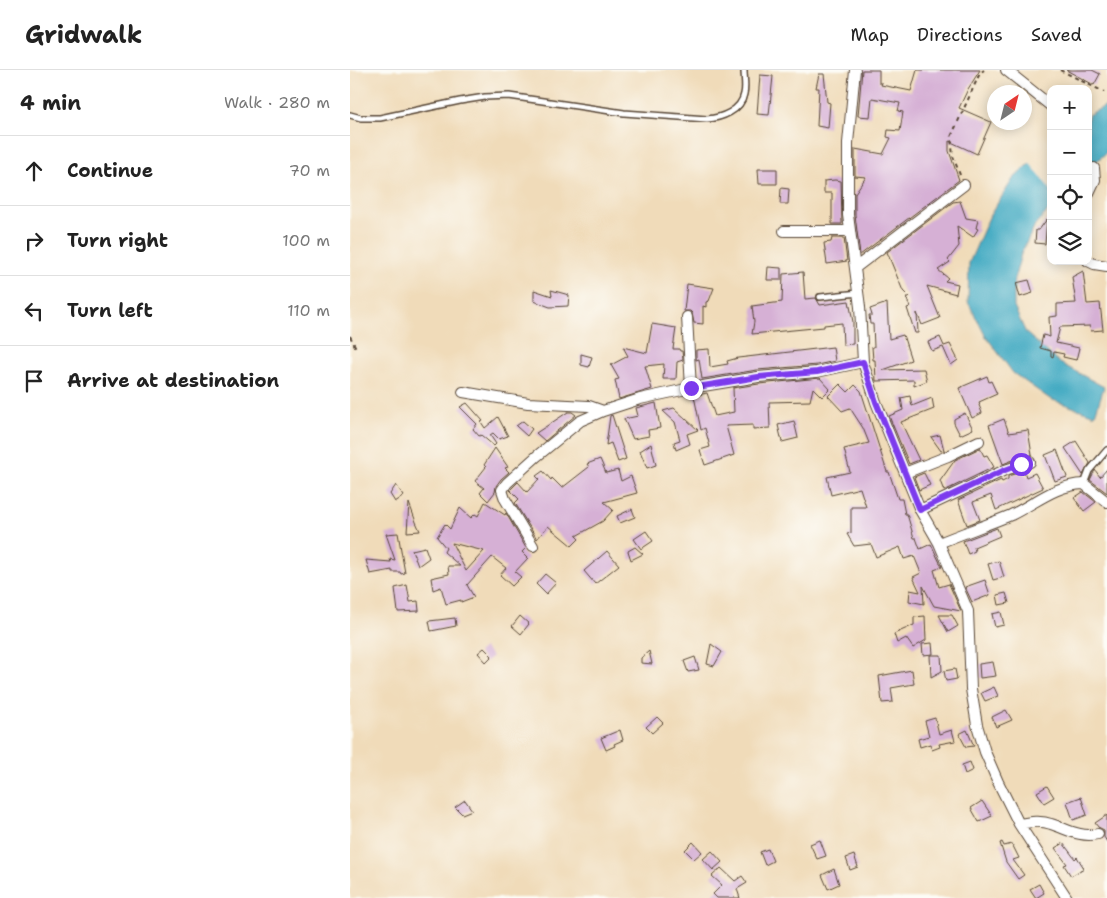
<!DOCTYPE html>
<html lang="en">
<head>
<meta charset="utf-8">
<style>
	:root { --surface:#fff; --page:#f6f6f6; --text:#222; --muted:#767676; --line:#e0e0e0 }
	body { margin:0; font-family:"Shantell Sans",sans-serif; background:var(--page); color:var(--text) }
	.controls { position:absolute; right:15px; top:15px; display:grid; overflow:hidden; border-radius:10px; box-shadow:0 2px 12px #0003 }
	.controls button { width:45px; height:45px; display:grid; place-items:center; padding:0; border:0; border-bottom:1px solid var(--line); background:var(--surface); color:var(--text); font:25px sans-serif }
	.compass { position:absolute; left:637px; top:15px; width:45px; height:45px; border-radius:50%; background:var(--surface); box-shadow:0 2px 12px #0003; rotate:35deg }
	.stop { position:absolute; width:15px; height:15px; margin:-11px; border:4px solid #7c3aed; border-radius:50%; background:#fff }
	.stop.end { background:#7c3aed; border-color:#fff; box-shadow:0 1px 5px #0008 }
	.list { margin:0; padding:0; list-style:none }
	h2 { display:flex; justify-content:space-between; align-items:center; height:65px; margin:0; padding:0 20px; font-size:21px }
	h2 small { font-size:16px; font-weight:400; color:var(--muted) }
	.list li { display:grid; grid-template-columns:32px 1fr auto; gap:15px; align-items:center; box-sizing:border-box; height:70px; padding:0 20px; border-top:1px solid var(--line) }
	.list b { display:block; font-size:19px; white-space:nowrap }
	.list em { font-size:16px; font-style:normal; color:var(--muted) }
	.icon { flex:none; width:28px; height:28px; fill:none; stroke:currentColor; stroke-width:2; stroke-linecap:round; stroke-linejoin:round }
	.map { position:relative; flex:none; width:757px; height:828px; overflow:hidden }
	header { display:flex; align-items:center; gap:30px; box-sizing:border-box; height:70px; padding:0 25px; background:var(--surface); border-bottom:1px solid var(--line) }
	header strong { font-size:24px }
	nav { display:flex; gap:28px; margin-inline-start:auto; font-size:18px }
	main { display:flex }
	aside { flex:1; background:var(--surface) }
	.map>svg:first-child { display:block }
	.water { fill:#44abc3; stroke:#406a70 }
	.pier { fill:#f0dbb9 }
	.building { fill:#d6b0d5; fill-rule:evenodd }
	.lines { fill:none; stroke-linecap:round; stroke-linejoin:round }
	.lane-casing { stroke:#564535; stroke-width:8 }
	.street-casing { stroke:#564535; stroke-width:12 }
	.path { stroke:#564535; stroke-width:2; stroke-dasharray:4 4; stroke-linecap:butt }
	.lane { stroke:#fff; stroke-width:5 }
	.street { stroke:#fff; stroke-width:10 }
	.route { stroke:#7c3aed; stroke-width:6 }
</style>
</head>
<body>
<header>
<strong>Gridwalk</strong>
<nav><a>Map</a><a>Directions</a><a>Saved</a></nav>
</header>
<main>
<aside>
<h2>4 min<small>Walk · 280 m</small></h2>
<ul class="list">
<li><svg class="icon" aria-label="ahead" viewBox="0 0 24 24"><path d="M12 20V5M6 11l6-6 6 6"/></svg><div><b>Continue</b></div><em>70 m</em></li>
<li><svg class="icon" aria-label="right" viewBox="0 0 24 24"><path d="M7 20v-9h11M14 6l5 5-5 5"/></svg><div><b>Turn right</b></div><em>100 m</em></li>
<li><svg class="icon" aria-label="left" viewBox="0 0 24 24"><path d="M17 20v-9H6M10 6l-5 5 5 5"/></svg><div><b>Turn left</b></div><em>110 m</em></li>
<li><svg class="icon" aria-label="arrive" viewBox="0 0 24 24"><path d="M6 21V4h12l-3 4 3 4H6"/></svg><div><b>Arrive at destination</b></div></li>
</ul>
</aside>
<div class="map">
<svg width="757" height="828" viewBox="0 0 757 828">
	<rect width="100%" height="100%" fill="#fdfcf7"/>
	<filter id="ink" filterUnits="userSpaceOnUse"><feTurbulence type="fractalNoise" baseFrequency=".02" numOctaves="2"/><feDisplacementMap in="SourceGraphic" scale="10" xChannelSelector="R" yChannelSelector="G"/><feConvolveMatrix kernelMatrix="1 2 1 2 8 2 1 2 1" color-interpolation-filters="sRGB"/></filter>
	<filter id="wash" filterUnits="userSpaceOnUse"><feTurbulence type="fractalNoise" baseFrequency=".0096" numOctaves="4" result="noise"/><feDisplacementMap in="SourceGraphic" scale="20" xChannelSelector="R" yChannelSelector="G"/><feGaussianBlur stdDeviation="1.12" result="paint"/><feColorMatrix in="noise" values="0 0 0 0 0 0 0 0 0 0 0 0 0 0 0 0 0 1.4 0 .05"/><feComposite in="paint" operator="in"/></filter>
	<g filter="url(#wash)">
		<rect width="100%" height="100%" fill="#f0dbb9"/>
		<path class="water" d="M757 35V82L738 99V45Z
			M701 74V138L685 155 671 184 664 210V237L676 263 710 293 754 317 745 345 700 329 663 303 635 265 618 232 619 193 640 145 663 109Z"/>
		<path class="pier" d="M701 72V120L678 91Z"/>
		<g id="blocks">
			<path class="building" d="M512 0H529V13H532L531 15 561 21 567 0H630L618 19 609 38 641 52 627 84 599 71V81L609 110 510 185 505 145V123L516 107 505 106V79L533 84 541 68 537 67 538 60 550 61 553 42 548 41 550 33 522 28 520 47 508 46Z
				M716 0H742L750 4 744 15Z
				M469 4H474L477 32 480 33 478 58 467 56 469 18H466Z
				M410 5 423 6 419 45 407 44Z
				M408 99H427V114H409Z
				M485 110 491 111 492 154H482V123H474V111Z
				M431 118 439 119 438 134H430Z
				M610 131 616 148 628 150 626 158 628 159 623 167 607 156 609 176 598 190 600 192 588 200 598 208 595 211 608 214 606 224 577 216 590 248 572 255 567 243 568 263H565L557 238 560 237 556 227H559L553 221 537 182 603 132Z
				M697 149 695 174 685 173 686 160H689Z
				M482 168H494L497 191 477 194 474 173 481 172Z
				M418 197 431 198V210H417Z
				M733 201 737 234 750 233 753 260 741 261 740 256 710 257 706 273 729 278 726 290 713 287 714 284 704 282 703 287 701 286V281L690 278 693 265 700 267 699 247 707 246V234L726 233 722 207Z
				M453 202 455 229 466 228 470 235 499 231 503 252V274L493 275 492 253 474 255V257L402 264 404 252 402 236 432 232 433 204Z
				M679 210 683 223 670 227 666 213Z
				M337 214 364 218 359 231 356 232V237L353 236V254L344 253 342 243 340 241H334Z
				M184 220 202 226 201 220 219 225 218 236 200 237 184 231Z
				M537 233 539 269 553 265 561 290 533 300 574 299 577 311 564 316V310L526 311 525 290H523L522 277H524L523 254H520L519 245H522L520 239Z
				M302 254 326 258 323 279H329L330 281H332L333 290 327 292 326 309H313L314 294 295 296 302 319 269 329 265 310 269 309 261 295 278 286 273 277 297 283Z
				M590 267 594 276 600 274 608 290 601 295 593 277 582 281 578 272Z
				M483 277 485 291 467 295 407 300 352 309 349 289 346 290V280L359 279 360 297 378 294 377 291 388 288Z
				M231 284 242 287 239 297 231 295Z
				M637 306 639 312 641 311 647 324 629 332 630 334 629 335 632 343 622 348 609 318Z
				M470 308 480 319 472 327 463 318 460 331 419 332 420 358 403 359V355L376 356 384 385 355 395 350 380 360 377 355 358 351 360 344 326 357 323 365 346 384 342 383 318 409 314Z
				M490 314 498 322 505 315 511 321 537 402H539L548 429H552L555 444H557L564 468H566L570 479 581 474 592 497 584 500 589 517 599 514 611 541 584 536 573 516 574 534 559 531 560 520 570 522 563 507 571 503 564 486 554 489 550 477 526 487 521 474 504 476 497 464 501 463V437H516L510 418 481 425 477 407 500 402 494 379 519 373 513 358 500 338 492 341 478 326Z
				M560 326 562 336 582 328 584 339 551 352 569 390 559 394 539 346 553 340 551 328Z
				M117 333 133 351 131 352 135 358 148 347 158 366 149 369 143 363 140 365 146 374 144 376 131 365 129 366 123 359 127 354 110 337Z
				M306 333 310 358 298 360 299 366 283 369 274 349 288 346 286 338Z
				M324 338 348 360 337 364 340 374 326 380 324 372 330 370 325 352 313 341Z
				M218 342H222L226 345 195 371 186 363Z
				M615 343 623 359 610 365 604 353V349Z
				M262 345 276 389 268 392 261 373 256 375 260 346Z
				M654 349 659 363 678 360 682 385 668 388 653 394 639 355Z
				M173 351 182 359 177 366 166 356Z
				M444 351 448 368 432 372 428 355Z
				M590 365 594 380 591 381 581 367Z
				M726 371 740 393 733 405 715 378Z
				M301 374 306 395 297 398 290 381Z
				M145 378 158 397 155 398 159 402 151 409 146 416 145 422 138 431 130 423 134 418 125 411 136 397 134 395Z
				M630 378 634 386 637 385 644 397 594 421 590 411 605 390Z
				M707 380 717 407 705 411 695 385Z
				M250 389 256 403 268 400 271 411 281 406 287 423 254 432 263 440 253 451 226 466 229 469 222 476 198 456 187 469 165 433 169 429 160 420 168 412 177 422 189 409 186 406 193 401 201 410 202 408 212 418 239 397 237 394Z
				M757 399V423L740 410 745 400 750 407Z
				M674 401 676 407 685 403 693 418 646 440 641 425 623 432 630 450 617 455 608 430 651 410 652 412 658 409V406Z
				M574 403 580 415 569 420 564 407Z
				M46 415 54 426 45 432 40 424Z
				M733 422 746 432 734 441 724 428Z
				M135 432 155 445 156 443 176 478 172 482 178 488 165 502 171 507 162 516 150 505 156 498 142 487 117 515 124 527 111 532V530L96 534 91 517 83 520 81 508 99 504 98 496H110L94 482 96 478 87 467 95 454 100 459 110 438 121 448 125 444 128 446ZM102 473 134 481 116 501Z
				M59 433 66 452 70 461 57 462Z
				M282 439 285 447 270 453 267 446Z
				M647 458 650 466 624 477 625 481 618 484 613 471Z
				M296 461 303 471 291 479 284 469Z
				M48 463 55 503 51 504 50 502H42V500L20 504 16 490 41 492 40 489 45 490 36 464Z
				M75 477 79 488 68 496 62 480Z
				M285 477 293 484 281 490 278 481Z
				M257 481 269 495 245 514 234 501Z
				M649 491 654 507 643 510 638 494Z
				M195 504 206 513 196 524 186 514Z
				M635 510 640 525 622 532 615 517Z
				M57 515 60 532 68 531 69 541 48 542 45 518Z
				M656 523 659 533 649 535 647 525Z
				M651 542 654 555 645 557 642 544Z
				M589 545H602L608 556 598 562Z
				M170 546 179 554 171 564 162 556Z
				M575 546 576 570 563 578 556 568 547 573 544 564 564 555V547Z
				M105 548 106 556 81 561 79 551Z
				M582 573 583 584 573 585 572 574Z
				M361 574 372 582 364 596 357 594Z
				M134 578 142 586 136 592 128 583Z
				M299 581 302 594 291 593V588Z
				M580 585H591L592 601 581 607Z
				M345 587 349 600 338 602 334 591Z
				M643 592 646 606 630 608 629 594Z
				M605 599 607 609 596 611 594 601Z
				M562 600 564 614 541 618 543 632 532 633 529 606Z
				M644 617 648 626 635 631 631 623Z
				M656 640 662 650 646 657 642 647Z
				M307 647 313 653 302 663 296 657Z
				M585 648 589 664 602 660 605 671 589 674 590 677 582 680 580 674 570 677 568 669 579 666 575 651Z
				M270 660 273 670 264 674 265 676 256 680 251 668Z
				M617 660 624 676 616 677 609 664Z
				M620 692 623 700 615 704 612 695Z
				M697 716 704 727 694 733 687 722Z
				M731 727 737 745 723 750 717 732Z
				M115 730 122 740 112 744 105 737Z
				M632 731 642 746 629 752 621 738Z
				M757 745V772L754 767V760L748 757 745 753Z
				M470 770 476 786 467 789 460 774Z
				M343 772 352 782 344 789 335 780Z
				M652 772 654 776 662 774 669 788 663 790 674 805 668 809 656 792 650 773Z
				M713 773 725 789 727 787 734 798 721 806 714 795 717 794 705 778Z
				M418 779 423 791 415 795 410 782Z
				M362 781 372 792 363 800 353 789Z
				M504 785 508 797 500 800 496 788Z
				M371 798 385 811 392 806 397 813 387 819 390 828H367L363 824 372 815 362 806Z
				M484 799 489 814 478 819 472 805Z
				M689 814 694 823 686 828 680 819Z"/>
		</g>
	</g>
	<g filter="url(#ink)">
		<use href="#blocks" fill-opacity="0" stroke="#564535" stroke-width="1"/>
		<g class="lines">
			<g class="lane-casing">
				<path id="lane" d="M0 45 11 48H30L110 31 135 27 159 26 274 43 357 49C371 48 391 41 394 24 396 17 394 8 394 0
					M470 227 509 223
					M734 414 739 401 757 380"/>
			</g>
			<g class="street-casing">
				<path id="street" d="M505 0 498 73V145L510 237 513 292 526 332 570 440 589 473 618 541 621 619 627 655 635 682 648 712 669 754 717 828
					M656 0 701 36
					M738 125 745 110 744 98
					M434 161H499
					M738 191 744 194 757 196
					M505 198 614 115
					M337 247 341 318
					M113 322 178 333 239 336 253 341
					M555 403 598 386 629 371
					M570 440 655 400 680 392
					M589 473C613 463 637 455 661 445 686 433 705 415 734 414L757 432
					M183 476 155 429 152 420 157 413 187 386 230 351 253 341 290 329 341 318 408 307 467 302 513 292
					M669 754C680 752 691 750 701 754 717 759 730 768 748 764"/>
			</g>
			<path class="path" d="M710 0 754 22
				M610 105 603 86 601 67 630 3 634 0
				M0 266 6 278"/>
			<use href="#lane" class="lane"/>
			<use href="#street" class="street"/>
		</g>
	</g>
	<g class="lines" filter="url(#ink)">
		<path class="route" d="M341 318 408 307 467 302 513 292 526 332 570 440 655 400 671 394"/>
	</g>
</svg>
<div class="controls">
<button>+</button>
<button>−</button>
<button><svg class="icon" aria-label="locate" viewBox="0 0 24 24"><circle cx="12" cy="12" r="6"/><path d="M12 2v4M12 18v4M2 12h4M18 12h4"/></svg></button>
<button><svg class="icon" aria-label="layers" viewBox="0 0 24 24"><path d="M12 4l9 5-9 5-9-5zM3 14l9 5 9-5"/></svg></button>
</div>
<svg class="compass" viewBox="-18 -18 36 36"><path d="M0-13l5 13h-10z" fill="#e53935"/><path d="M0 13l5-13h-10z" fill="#767676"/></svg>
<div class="stop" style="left:671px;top:394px"></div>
<div class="stop end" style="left:341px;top:318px"></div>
</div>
</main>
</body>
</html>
